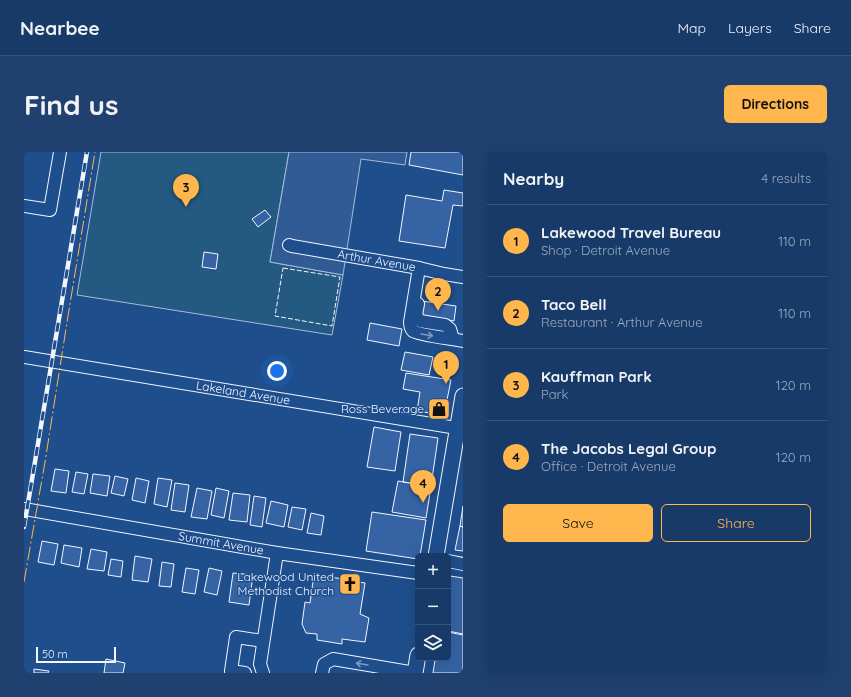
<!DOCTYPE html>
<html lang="en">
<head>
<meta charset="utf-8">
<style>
	:root { --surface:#173a69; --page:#20416f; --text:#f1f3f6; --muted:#9eadc0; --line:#36547d; --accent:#ffb74d }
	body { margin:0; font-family:Quicksand,sans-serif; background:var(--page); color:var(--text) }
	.controls { position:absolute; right:12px; bottom:12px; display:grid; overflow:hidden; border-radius:6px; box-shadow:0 4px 16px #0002 }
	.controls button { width:36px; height:36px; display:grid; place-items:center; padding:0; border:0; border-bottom:1px solid var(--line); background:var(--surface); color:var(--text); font:20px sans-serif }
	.scale { position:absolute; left:12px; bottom:10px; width:80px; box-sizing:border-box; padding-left:4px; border:2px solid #f2f6ff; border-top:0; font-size:11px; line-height:14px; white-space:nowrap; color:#f2f6ff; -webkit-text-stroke:3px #1f4e8c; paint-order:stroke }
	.you { position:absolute; left:253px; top:219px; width:14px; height:14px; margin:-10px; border:3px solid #fff; border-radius:50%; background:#1a73e8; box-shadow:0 0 0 6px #1a73e833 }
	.badge { display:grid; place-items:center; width:26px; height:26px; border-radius:50%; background:var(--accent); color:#111; font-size:13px; font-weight:700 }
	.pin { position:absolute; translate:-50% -33px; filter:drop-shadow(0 1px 2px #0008) }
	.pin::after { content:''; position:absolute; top:21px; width:14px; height:12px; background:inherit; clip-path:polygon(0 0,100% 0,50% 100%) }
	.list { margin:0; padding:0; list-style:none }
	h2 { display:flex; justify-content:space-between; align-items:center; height:52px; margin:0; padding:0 16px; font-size:17px }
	h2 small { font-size:13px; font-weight:400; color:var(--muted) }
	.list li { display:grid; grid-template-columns:26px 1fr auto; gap:12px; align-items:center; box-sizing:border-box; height:72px; padding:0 16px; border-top:1px solid var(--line) }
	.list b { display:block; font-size:15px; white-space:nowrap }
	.list p { margin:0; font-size:13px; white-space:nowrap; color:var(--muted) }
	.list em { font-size:13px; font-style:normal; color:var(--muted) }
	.actions { display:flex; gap:8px; padding:12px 16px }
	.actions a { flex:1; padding:9px 0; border:1px solid var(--accent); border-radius:6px; text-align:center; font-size:14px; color:var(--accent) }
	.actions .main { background:var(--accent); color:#111 }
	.icon { flex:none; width:22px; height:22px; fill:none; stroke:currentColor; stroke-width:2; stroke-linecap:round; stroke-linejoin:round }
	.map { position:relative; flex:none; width:439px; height:521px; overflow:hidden; border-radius:6px }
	header { display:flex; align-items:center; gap:24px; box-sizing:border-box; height:56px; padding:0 20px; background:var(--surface); border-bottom:1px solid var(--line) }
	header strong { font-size:19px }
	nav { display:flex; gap:22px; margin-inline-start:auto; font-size:14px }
	.intro { display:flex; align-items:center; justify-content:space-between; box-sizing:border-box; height:96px; padding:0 24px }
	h1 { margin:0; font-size:28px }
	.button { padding:10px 18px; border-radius:6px; background:var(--accent); color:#111; font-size:14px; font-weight:700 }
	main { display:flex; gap:24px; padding:0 24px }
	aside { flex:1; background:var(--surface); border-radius:6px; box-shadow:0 4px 16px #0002 }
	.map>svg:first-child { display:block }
	.green { fill:#245a82; stroke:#a8bbd7 }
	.parking { fill:#305b95; stroke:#a8bbd7 }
	.building { fill:#3563a3; stroke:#f2f6ff }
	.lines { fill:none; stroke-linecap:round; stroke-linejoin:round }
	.minor-casing { stroke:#f2f6ff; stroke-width:14 }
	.major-casing { stroke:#f2f6ff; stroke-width:17 }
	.minor { stroke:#1f4e8c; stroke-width:12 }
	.major { stroke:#1f4e8c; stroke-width:15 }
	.rail-casing { stroke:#f2f6ff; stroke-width:4.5 }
	.rail { stroke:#1f4e8c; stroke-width:3; stroke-dasharray:9; stroke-linecap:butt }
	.fence { stroke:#f2f6ff; stroke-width:1; stroke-dasharray:5 2; stroke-linecap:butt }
	.power { stroke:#ffb74d; stroke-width:1; stroke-dasharray:14 3 2 3; stroke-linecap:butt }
	.oneway { stroke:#7e9ac0 }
	.labels { text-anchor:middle; stroke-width:3; stroke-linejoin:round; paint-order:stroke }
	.street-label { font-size:12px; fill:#f2f6ff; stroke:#1f4e8c }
	.poi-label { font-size:12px; fill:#f2f6ff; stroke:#1f4e8c; text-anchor:end }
</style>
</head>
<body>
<header>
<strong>Nearbee</strong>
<nav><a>Map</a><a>Layers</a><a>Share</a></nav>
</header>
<div class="intro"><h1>Find us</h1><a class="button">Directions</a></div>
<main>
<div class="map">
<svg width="439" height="521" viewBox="0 0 439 521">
	<rect width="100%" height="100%" fill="#1f4e8c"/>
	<path class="green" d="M77 0H265L246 110 319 123 308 183 53 143Z"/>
	<path class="parking" d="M265 0H383L381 13 337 7 319 123 246 110Z"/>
	<path class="building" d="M387 0H439V23L385 13Z
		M420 38 439 41V54L429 53 421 96 375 89 382 43 418 49Z
		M241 58 247 65 234 75 228 67Z
		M180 100 194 102 192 117 178 115Z
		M398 149 432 154 430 169 397 163Z
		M346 171 378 177 375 194 343 188Z
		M381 200 409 205 405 223 377 218Z
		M382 221 427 228 420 263 393 259 396 240 379 237Z
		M350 275 377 280 371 319 343 315Z
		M386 282 414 286 407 334 379 330Z
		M31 317 45 319 42 341 27 339Z
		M52 320 64 322 60 342 48 340Z
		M69 322 86 324 83 344 66 341Z
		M91 324 104 327 100 344 87 341Z
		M112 326 125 329 121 351 108 348Z
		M134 326 148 328 143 355 130 352Z
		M374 329 407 335 402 366 368 360Z
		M151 331 165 333 161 360 147 358Z
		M173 336 188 339 183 367 167 365Z
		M192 336 205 339 200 366 187 363Z
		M209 341 226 343 223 370 205 368Z
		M230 344 242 346 238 375 226 373Z
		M247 349 264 353 260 375 242 371Z
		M439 354V375L436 374Z
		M268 355 282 357 278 378 264 375Z
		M348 360 402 368 396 404H394V407L342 399Z
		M287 361 300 364 297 383 283 381Z
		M436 374 439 375V399L431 398Z
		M18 389 34 392 30 413 14 410Z
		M40 393 58 396 55 415 37 411Z
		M67 397 83 400 80 419 63 417Z
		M111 404 128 407 124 430 108 428Z
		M87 407 99 409 97 425 84 423Z
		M138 410 150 412 147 435 135 434Z
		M162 416 175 418 171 442 158 440Z
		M185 416 198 419 193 443 180 440Z
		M209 421 229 423 225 453 205 450Z
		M290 422 341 431 336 462 345 466 341 490 318 487V492L293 488V482L282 481 278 472 281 450 286 451Z
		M426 424 439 426V482L424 479V435Z
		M424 480 439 483V521H409L411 508 413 509 414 506H424Z
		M82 507 101 511 99 521H80Z
		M10 517 25 519 24 521H10Z"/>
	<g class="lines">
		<g class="minor-casing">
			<g id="minor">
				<path d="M0 54 26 58 36 0"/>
				<path id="s1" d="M265 93 268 94 395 116 420 122 439 125"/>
				<path d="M395 116 386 170C386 173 386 176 389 179 394 183 430 187 439 189"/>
				<path d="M394 152 392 163 396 169 421 173 426 177 429 187"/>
				<path id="s2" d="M0 205 439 277"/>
				<path id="s3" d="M0 357 253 401 394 421"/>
				<path d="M424 409 439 412"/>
				<path d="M221 521 207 519 212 485 239 489"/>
				<path d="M239 521 236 512 253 401"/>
				<path d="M298 521 300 512 309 507 391 521"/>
			</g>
		</g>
		<g class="major-casing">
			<path id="major" d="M412 404 439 244
				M391 521 394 503"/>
		</g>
		<use href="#minor" class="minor"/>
		<use href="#major" class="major"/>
		<g class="rail-casing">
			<path id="rail" d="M0 375 63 0"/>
		</g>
		<use href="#rail" class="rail"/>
		<path class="fence" d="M259 116 316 125 308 174 251 164Z"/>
		<path class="power" d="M0 430 21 310 44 164 71 0"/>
	</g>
	<defs><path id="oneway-shaft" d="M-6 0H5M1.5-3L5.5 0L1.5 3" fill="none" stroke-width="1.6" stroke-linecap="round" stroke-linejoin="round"/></defs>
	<g class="oneway">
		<use href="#oneway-shaft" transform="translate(403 183) rotate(9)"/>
		<use href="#oneway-shaft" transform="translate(338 512) rotate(-171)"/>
	</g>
	<defs>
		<g id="shop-square" transform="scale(1.15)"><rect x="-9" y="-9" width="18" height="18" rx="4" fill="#ffb74d" stroke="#1f4e8c"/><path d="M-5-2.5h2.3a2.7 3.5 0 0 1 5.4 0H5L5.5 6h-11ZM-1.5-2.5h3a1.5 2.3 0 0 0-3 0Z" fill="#111"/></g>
		<g id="church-square" transform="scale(1.15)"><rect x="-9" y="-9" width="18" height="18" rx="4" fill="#ffb74d" stroke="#1f4e8c"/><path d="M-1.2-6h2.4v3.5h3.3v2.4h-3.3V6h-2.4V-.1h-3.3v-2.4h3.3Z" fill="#111"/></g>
	</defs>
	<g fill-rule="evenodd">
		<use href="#shop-square" x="415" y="257"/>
		<use href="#church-square" x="326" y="432"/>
	</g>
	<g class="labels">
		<g class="street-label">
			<text dy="4" stroke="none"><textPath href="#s1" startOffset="89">Arthur Avenue</textPath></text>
			<text dy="4" stroke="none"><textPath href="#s2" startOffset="222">Lakeland Avenue</textPath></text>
			<text dy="4" stroke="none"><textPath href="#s3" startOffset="200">Summit Avenue</textPath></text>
		</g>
		<g class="poi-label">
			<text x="400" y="261">Ross Beverage</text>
			<text x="310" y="429">Lakewood United<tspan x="310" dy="14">Methodist Church</tspan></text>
		</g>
	</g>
</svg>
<div class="controls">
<button>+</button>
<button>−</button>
<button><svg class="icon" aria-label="layers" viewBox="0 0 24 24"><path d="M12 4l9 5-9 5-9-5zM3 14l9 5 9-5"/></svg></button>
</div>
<div class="scale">50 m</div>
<div class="you"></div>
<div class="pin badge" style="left:422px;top:232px">1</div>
<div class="pin badge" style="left:414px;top:159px">2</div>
<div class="pin badge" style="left:162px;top:55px">3</div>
<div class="pin badge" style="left:399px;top:351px">4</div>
</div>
<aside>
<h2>Nearby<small>4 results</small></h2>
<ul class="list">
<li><span class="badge">1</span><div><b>Lakewood Travel Bureau</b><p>Shop · Detroit Avenue</p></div><em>110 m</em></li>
<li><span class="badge">2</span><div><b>Taco Bell</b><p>Restaurant · Arthur Avenue</p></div><em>110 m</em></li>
<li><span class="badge">3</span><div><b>Kauffman Park</b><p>Park</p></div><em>120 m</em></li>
<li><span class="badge">4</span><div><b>The Jacobs Legal Group</b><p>Office · Detroit Avenue</p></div><em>120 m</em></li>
</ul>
<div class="actions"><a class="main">Save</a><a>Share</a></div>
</aside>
</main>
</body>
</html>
